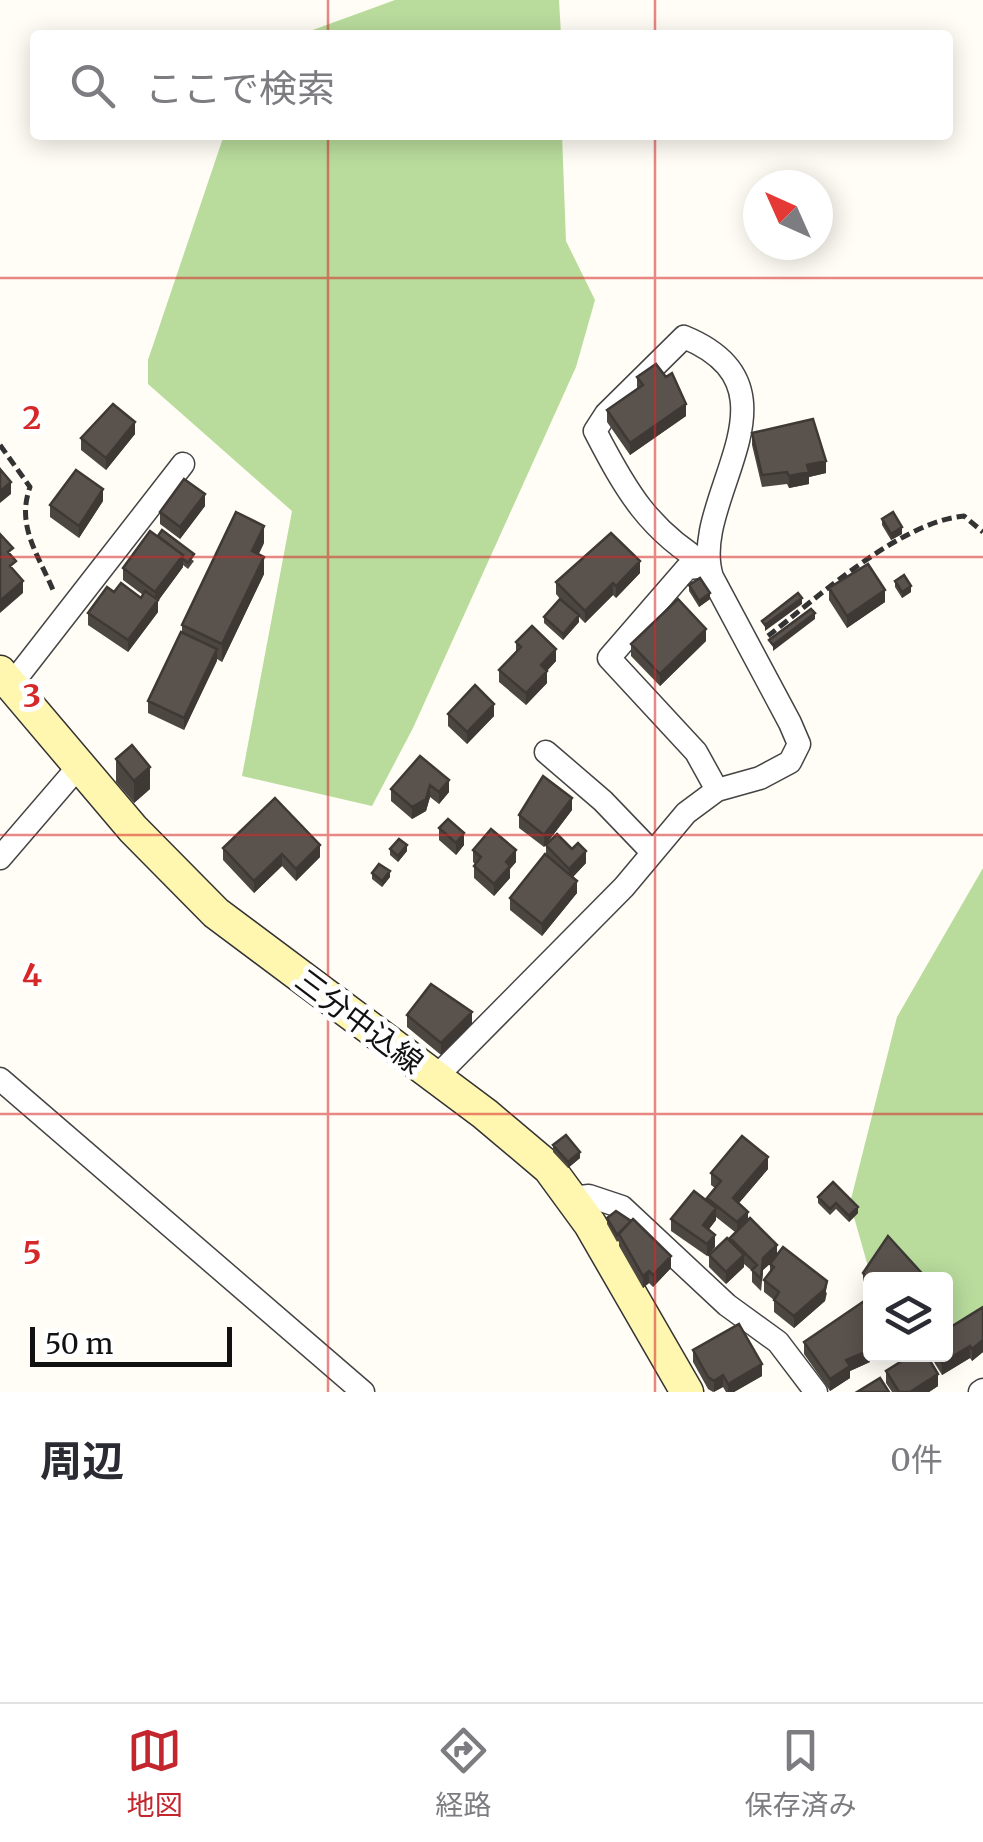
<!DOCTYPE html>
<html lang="ja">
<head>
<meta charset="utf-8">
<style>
	:root { --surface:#fff; --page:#f2f2f3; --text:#2b2b33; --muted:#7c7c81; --line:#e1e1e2; --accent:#c4262e }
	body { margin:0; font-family:Merriweather,"Noto Sans JP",serif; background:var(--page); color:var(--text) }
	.controls { position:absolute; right:30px; bottom:30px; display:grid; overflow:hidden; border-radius:10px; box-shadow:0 5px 25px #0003 }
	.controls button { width:90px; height:90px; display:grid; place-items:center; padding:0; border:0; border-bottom:2px solid var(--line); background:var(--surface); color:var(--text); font:50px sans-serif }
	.compass { position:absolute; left:743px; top:170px; width:90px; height:90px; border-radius:50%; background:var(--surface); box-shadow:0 5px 25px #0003; rotate:315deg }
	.scale { position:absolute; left:30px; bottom:25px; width:202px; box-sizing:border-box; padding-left:10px; border:5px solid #111; border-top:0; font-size:28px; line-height:35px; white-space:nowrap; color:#111; -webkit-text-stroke:8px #fff; paint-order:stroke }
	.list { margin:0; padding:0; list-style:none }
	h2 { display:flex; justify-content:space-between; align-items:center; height:130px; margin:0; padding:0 40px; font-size:42px }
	h2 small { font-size:32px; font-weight:400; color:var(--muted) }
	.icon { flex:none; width:55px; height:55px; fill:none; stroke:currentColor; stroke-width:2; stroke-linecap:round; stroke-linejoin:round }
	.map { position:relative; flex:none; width:983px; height:1392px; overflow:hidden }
	.search { position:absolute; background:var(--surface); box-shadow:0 5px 25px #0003; left:30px; right:30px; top:30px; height:110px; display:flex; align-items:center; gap:25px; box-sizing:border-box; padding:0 35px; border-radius:10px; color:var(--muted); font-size:38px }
	.sheet { height:310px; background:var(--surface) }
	nav { display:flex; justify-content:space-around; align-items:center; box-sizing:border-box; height:140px; border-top:2px solid var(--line); background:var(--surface); font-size:28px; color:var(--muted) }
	nav a { display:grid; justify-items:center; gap:5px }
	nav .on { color:var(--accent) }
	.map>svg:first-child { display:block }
	.forest { fill:#b9dc9c }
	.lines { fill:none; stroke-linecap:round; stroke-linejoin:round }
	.street-casing { stroke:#444; stroke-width:25 }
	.secondary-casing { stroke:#333; stroke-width:35 }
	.path { stroke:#333; stroke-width:5; stroke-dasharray:10 5; stroke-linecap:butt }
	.street { stroke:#fff; stroke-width:22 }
	.secondary { stroke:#fff6b0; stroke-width:32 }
	.wall { fill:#4d4742 }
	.shaded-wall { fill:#3f3936 }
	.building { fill:#5a524d; stroke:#3f3936; stroke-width:2.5 }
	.grid { fill:none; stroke:#d62828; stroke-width:2.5; stroke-opacity:0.55 }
	.labels { text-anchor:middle; stroke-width:10; stroke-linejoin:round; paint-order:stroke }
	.street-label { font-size:30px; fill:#111; stroke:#fff }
	.grid-label { font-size:32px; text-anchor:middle; font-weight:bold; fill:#d62828; stroke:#fff; stroke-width:10; stroke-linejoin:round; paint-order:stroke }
</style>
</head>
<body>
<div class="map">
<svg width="983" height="1392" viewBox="0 0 983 1392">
	<rect width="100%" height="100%" fill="#fffdf5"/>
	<path class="forest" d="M395 0H559L561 35H299Z
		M224 135H562L566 241 595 300 576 367 413 728 372 806 242 776 292 511 148 384V360Z
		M983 868V1345L946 1338V1280L871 1277 850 1203 897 1017Z"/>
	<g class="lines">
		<g class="street-casing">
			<path id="street" d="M709 566 687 568 609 658 696 752 717 790
				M11 685 183 464
				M546 752 603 801 652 852
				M0 858 79 766
				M435 1078 624 887 686 813 717 790 760 778 790 762 799 744 790 723 712 577C687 500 811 389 684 337L606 414 595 431C626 491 649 531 709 566
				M0 1079 363 1392
				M571 1198 589 1196 622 1207 727 1305 778 1342 816 1392
				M980 1392 983 1390"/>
		</g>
		<g class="secondary-casing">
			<path id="secondary" d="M0 672 133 829 216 913 485 1114 549 1168 590 1224 687 1392"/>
		</g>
		<path class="path" d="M0 445 30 487C16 526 38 554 53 590
			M768 636C818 597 900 522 964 516L983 532"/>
		<use href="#street" class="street"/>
		<use href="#secondary" class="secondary"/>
	</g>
	<path class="wall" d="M637 377 686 416 630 455 607 422V410L637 389Z
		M752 433 826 473 809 477V484L789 488 787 484 762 487 752 445Z
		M135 434 106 470 81 450V438Z
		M103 501 79 538 50 517V505Z
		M205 506 180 539 160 524V512Z
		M882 519 902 534 891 540 882 525Z
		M150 531 194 561 188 569 183 565V567L158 601V612L128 652 88 625V613L114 592 141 598 143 595 123 580V568Z
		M264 543 258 554 264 574 222 662 217 659 184 730 148 713V701L182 633V625Z
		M640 573 616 598 613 595 585 623 579 617V622L563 640 544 623V617L561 600 556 594V582Z
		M895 581 911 592 902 598 895 587Z
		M689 585 710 599 699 607 689 591Z
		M829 588 885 602 847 628 829 600Z
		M706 641 660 686 631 656V644Z
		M516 642 556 661 547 671V683L526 705 499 682V670L516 652Z
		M448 714 494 716 467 744 448 726Z
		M420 756 449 792 439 804 430 797 426 811 412 819 391 801V789Z
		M116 759 150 789 134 803 116 782Z
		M572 810 544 847 519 828V815Z
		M439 828 464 845 456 855 439 840Z
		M546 845 586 863 573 877 577 893 542 936 510 910V898L546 855Z
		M223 848 320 857 296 881 282 866 254 893 223 860Z
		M390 849 407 851 398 862 390 855Z
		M473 850 516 862 510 869V878L494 896 474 878V866L475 864 473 862Z
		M372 873 390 877 382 887 372 879Z
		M407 1015 472 1024 441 1055 407 1027Z
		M553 1145 580 1158 568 1168 553 1152Z
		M768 1169 739 1203 748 1219 777 1254 827 1293 825 1301 794 1328 774 1312V1300L764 1292V1280L770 1273V1264L763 1270 761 1291 752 1282V1271L744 1264V1267L726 1284 709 1267V1255L730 1241V1238L735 1232 716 1217V1220L709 1229 715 1247 707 1256 671 1231V1219L707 1201V1198L715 1188 711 1185V1173Z
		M833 1182 858 1213 849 1222 836 1209 830 1215 818 1203V1197Z
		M607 1218 671 1268 653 1287 649 1283 643 1288 619 1246V1239L617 1242 607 1224Z
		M863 1273 870 1280V1362L850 1371V1378L830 1391 804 1354V1342L866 1300 863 1296Z
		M983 1307V1352L972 1361 970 1358 942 1375 929 1354H946Z
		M693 1350 762 1376 734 1392H726L723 1387 713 1392 708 1389 693 1362Z
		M886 1371 938 1386 929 1392H892L886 1383Z"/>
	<path class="shaded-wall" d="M686 404V416L630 455V443Z
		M135 422V434L106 470V458Z
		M826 461V473L809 477V484L789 488V476L807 465Z
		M11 482V494L0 503V491Z
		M103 489V501L79 538V526Z
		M205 494V506L180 539V527Z
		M264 526V543L252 569V551Z
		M902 527V534L891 540V534Z
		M183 555V567L158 601V612L128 652V640L155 604V592Z
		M264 557V574L222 662V644Z
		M640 561V573L616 598V586Z
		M23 581V593L0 613V601Z
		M613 583V595L585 623V611Z
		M911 586V592L902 598V592Z
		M885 590V602L847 628V616Z
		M710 593V599L699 607V601Z
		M802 598V604L765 631V625Z
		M815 613V619L773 651V645Z
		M579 615V622L563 640V634Z
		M706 629V641L660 686V674Z
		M217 649V661L184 730V718Z
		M556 649V661L541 677V665Z
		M547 671V683L526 705V693Z
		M494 704V716L467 744V732Z
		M150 767V789L134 803V781Z
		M449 780V792L439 804V792Z
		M430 785V797L426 811 412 819V807Z
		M572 798V810L544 847V835Z
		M464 833V845L456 855V843Z
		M320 845V857L296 881V869Z
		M407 845V851L398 862V856Z
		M516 850V862L510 869V878L494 896V884L506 862Z
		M586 851V863L569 881V869Z
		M282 854V866L254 893V881Z
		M390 871V877L382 887V881Z
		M577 881V893L542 936V924Z
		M472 1012V1024L441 1055V1043Z
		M580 1152V1158L568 1168V1162Z
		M768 1157V1169L733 1210V1198Z
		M858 1207V1213L849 1222V1216Z
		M716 1208V1220L703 1237V1225Z
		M748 1212V1224L737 1234V1222Z
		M715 1235V1247L707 1256V1244Z
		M777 1245V1257L763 1270 761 1291 763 1258Z
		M744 1255V1267L726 1284V1272Z
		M671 1256V1268L653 1287V1275Z
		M649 1271V1283L643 1288V1276Z
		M827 1281 825 1301 794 1328V1316Z
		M870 1338V1362L850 1371V1378L830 1391V1379L846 1360Z
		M983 1340V1352L972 1361V1349Z
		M970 1346V1358L942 1375V1363Z
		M762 1364V1376L734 1392H728V1384Z
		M938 1374V1386L929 1392H910Z
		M723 1375V1387L714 1392V1381Z"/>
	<path class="building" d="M656 364 666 377 672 373 686 404 630 443 607 410 643 385 637 377Z
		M113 404 135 422 106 458 81 438Z
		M813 419 826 461 807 465 809 472 789 476 787 472 762 475 752 433Z
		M0 469 11 482 0 491Z
		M76 470 103 489 79 526 50 505Z
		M184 479 205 494 180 527 160 512Z
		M236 512 264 526 252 551 264 557 222 644 182 625Z
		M893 512 902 527 891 534 882 519Z
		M162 530 194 554 188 563 183 559V555L158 536Z
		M150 531 183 555 155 592 123 568Z
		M611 533 640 561 616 586 613 583 585 611 556 582Z
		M0 534 13 548 8 552 16 561 10 566 23 581 0 601Z
		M868 564 885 590 847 616 829 588Z
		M904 575 911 586 902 592 895 581Z
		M700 578 710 593 699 601 689 585Z
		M121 583 141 598 145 591 158 600 128 640 88 613 107 587 114 592Z
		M798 593 802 598 765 625 762 621Z
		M560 599 579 615 563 634 544 617Z
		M678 599 706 629 660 674 631 644Z
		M811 609 815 613 773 645 769 640Z
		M532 626 556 649 541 665 547 671 526 693 499 670 521 647 516 642Z
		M181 632 217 649 184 718 148 701Z
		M475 685 494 704 467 732 448 714Z
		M132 745 150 767 134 781 116 759Z
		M420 756 449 780 439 792 430 785 426 799 412 807 391 789Z
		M543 776 572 798 544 835 519 815Z
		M275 798 320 845 296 869 282 854 254 881 223 848Z
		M448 819 464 833 456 843 439 828Z
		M491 829 516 850 506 862 510 866 494 884 474 866 481 857 473 850Z
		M557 834 572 849 578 843 586 851 569 869 546 845Z
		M399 839 407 845 398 856 390 849Z
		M545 854 577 881 542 924 510 898Z
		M379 864 390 871 382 881 372 873Z
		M431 984 472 1012 441 1043 407 1015Z
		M566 1135 580 1152 568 1162 553 1145Z
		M742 1136 768 1157 733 1198 748 1212 737 1222 707 1198 721 1181 711 1173Z
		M833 1182 858 1207 849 1216 836 1203 830 1209 818 1197Z
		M694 1191 716 1208 703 1225 715 1235 707 1244 671 1219Z
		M616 1211 631 1221 617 1235 607 1218Z
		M750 1218 777 1245 763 1258 761 1279 752 1270 757 1265 730 1238Z
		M633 1219 671 1256 653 1275 649 1271 643 1276 619 1234Z
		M888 1236 928 1280H870V1282L863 1273Z
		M727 1238 744 1255 726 1272 709 1255Z
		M783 1247 827 1281 825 1289 794 1316 774 1300 779 1292 764 1280 774 1267 770 1264Z
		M870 1297V1338L864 1342 870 1350 846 1360 850 1366 830 1379 804 1342Z
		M983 1307V1340L972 1349 970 1346 942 1363 937 1354H946V1330Z
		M739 1324 762 1364 728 1384 723 1375 714 1381 708 1377 693 1350Z
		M913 1354H926L938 1374 910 1392H899L886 1371Z
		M880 1378 889 1392H857Z"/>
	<path class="grid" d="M328 0V35M655 0V35M328 135V1392M655 135V1392M0 278H983M0 557H983M0 835H983M0 1114H983"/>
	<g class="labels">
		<g class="street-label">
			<text transform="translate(359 1022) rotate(37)" y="10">三分中込線</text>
		</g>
	</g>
	<g class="grid-label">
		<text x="32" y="429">2</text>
		<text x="32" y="707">3</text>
		<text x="32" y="986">4</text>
		<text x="32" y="1264">5</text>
	</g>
</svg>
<div class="controls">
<button><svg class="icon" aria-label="layers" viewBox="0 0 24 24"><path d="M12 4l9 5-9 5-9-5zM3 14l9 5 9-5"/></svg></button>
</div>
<svg class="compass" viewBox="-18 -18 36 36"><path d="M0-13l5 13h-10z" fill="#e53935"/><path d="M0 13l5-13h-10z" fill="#7c7c81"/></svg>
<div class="scale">50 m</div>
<div class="search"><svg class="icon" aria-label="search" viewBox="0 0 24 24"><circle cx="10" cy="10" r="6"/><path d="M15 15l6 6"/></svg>ここで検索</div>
</div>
<section class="sheet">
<h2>周辺<small>0件</small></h2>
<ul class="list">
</ul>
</section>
<nav>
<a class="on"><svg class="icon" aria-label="map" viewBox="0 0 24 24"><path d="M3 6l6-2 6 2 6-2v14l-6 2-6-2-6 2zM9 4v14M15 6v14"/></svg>地図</a>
<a><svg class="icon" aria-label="directions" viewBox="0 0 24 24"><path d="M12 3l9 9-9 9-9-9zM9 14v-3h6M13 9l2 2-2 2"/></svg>経路</a>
<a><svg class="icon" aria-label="saved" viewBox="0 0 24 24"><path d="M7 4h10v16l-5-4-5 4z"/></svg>保存済み</a>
</nav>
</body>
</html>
